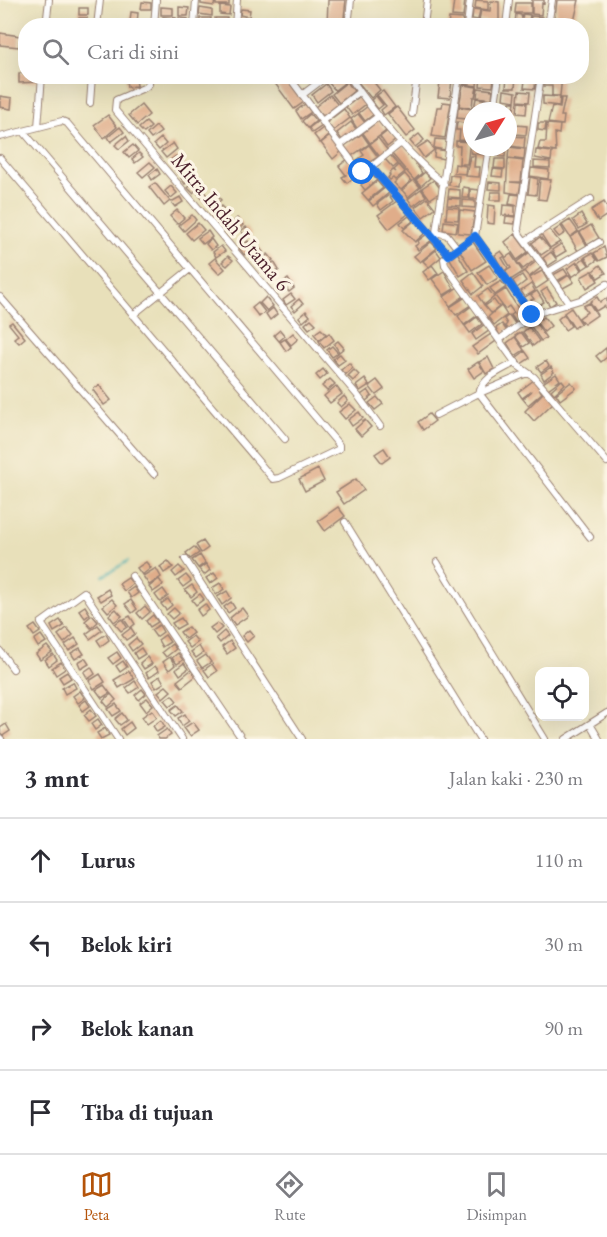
<!DOCTYPE html>
<html lang="id">
<head>
<meta charset="utf-8">
<style>
	:root { --surface:#fff; --page:#f2f2f3; --text:#2b2b33; --muted:#7c7c81; --line:#e1e1e2; --accent:#b45309 }
	body { margin:0; font-family:"EB Garamond",serif; background:var(--page); color:var(--text) }
	.controls { position:absolute; right:18px; bottom:18px; display:grid; overflow:hidden; border-radius:12px; box-shadow:0 6px 24px #0002 }
	.controls button { width:54px; height:54px; display:grid; place-items:center; padding:0; border:0; border-bottom:2px solid var(--line); background:var(--surface); color:var(--text); font:30px sans-serif }
	.compass { position:absolute; left:463px; top:102px; width:54px; height:54px; border-radius:50%; background:var(--surface); box-shadow:0 6px 24px #0002; rotate:53deg }
	.stop { position:absolute; width:18px; height:18px; margin:-14px; border:4px solid #1a73e8; border-radius:50%; background:#fff }
	.stop.end { background:#1a73e8; border-color:#fff; box-shadow:0 2px 6px #0008 }
	.list { margin:0; padding:0; list-style:none }
	h2 { display:flex; justify-content:space-between; align-items:center; height:78px; margin:0; padding:0 24px; font-size:26px }
	h2 small { font-size:20px; font-weight:400; color:var(--muted) }
	.list li { display:grid; grid-template-columns:39px 1fr auto; gap:18px; align-items:center; box-sizing:border-box; height:84px; padding:0 24px; border-top:2px solid var(--line) }
	.list b { display:block; font-size:22px; white-space:nowrap }
	.list em { font-size:20px; font-style:normal; color:var(--muted) }
	.icon { flex:none; width:33px; height:33px; fill:none; stroke:currentColor; stroke-width:2; stroke-linecap:round; stroke-linejoin:round }
	.map { position:relative; flex:none; width:607px; height:739px; overflow:hidden }
	.search { position:absolute; background:var(--surface); box-shadow:0 6px 24px #0002; left:18px; right:18px; top:18px; height:66px; display:flex; align-items:center; gap:15px; box-sizing:border-box; padding:0 21px; border-radius:24px; color:var(--muted); font-size:22px }
	.sheet { height:414px; background:var(--surface) }
	nav { display:flex; justify-content:space-around; align-items:center; box-sizing:border-box; height:84px; border-top:2px solid var(--line); background:var(--surface); font-size:16px; color:var(--muted) }
	nav a { display:grid; justify-items:center; gap:3px }
	nav .on { color:var(--accent) }
	.map>svg:first-child { display:block }
	.lines { fill:none; stroke-linecap:round; stroke-linejoin:round }
	.stream { stroke:#3badb4; stroke-width:2 }
	.building { fill:#e0ad8a }
	.minor-casing { stroke:#998072; stroke-width:8 }
	.minor { stroke:#fff; stroke-width:6 }
	.route { stroke:#1a73e8; stroke-width:8 }
	.labels { text-anchor:middle; stroke-width:6; stroke-linejoin:round; paint-order:stroke }
	.street-label { font-size:21px; fill:#4a1f2b; stroke:#fcf5e5 }
</style>
</head>
<body>
<div class="map">
<svg width="607" height="739" viewBox="0 0 607 739">
	<rect width="100%" height="100%" fill="#fcf5e5"/>
	<filter id="ink" filterUnits="userSpaceOnUse"><feTurbulence type="fractalNoise" baseFrequency=".0167" numOctaves="2"/><feDisplacementMap in="SourceGraphic" scale="12" xChannelSelector="R" yChannelSelector="G"/><feConvolveMatrix kernelMatrix="1 2 1 2 8 2 1 2 1" color-interpolation-filters="sRGB"/></filter>
	<filter id="wash" filterUnits="userSpaceOnUse"><feTurbulence type="fractalNoise" baseFrequency=".008" numOctaves="4" result="noise"/><feDisplacementMap in="SourceGraphic" scale="24" xChannelSelector="R" yChannelSelector="G"/><feGaussianBlur stdDeviation="1.35" result="paint"/><feColorMatrix in="noise" values="0 0 0 0 0 0 0 0 0 0 0 0 0 0 0 0 0 1.4 0 .05"/><feComposite in="paint" operator="in"/></filter>
	<g filter="url(#wash)">
		<rect width="100%" height="100%" fill="#e8e0ba"/>
		<g class="lines">
			<path class="stream" d="M103 576 128 561"/>
		</g>
		<g id="blocks">
			<path class="building" d="M201 0H215L214 6 201 4Z
				M216 0H229V5H216Z
				M328 0H346L343 26 327 25Z
				M454 0H465L463 17 452 16Z
				M476 0 488 1V10L475 8Z
				M532 0H544V4L542 3 541 15 532 14Z
				M557 0H579L573 26H554Z
				M491 1 499 2V23L479 20 481 10 490 11Z
				M142 2 151 3V9H141Z
				M516 3H531V13H515Z
				M220 6 230 7 229 15 220 14Z
				M161 7 173 8V15H161Z
				M179 7 189 8 188 16H179Z
				M79 8H88V15H79Z
				M200 8 212 10V16L199 14Z
				M241 9 250 10 249 17 240 15Z
				M473 9 480 10 478 20 472 19Z
				M131 12 138 13 137 23 130 22Z
				M516 14 521 15 522 19 523 14 530 15 528 26 515 24Z
				M531 16 542 17 541 25 530 24Z
				M163 17 176 18 175 26H162Z
				M79 18H87V26H78Z
				M179 18 188 19 187 25H178Z
				M200 18H211L210 26H200Z
				M215 18H227V26H215Z
				M240 18 254 20V26H239Z
				M449 18 463 19 462 26H448Z
				M0 33 20 36 19 47 0 45Z
				M19 73H26V76H37V82L19 83Z
				M282 76H285L304 102 294 109 274 82Z
				M333 76H346L348 80 335 90 327 81Z
				M353 76H369L380 90 371 98Z
				M465 76H478L477 86 464 84Z
				M481 76 494 77 493 87 480 86Z
				M507 76H516L515 88H506Z
				M521 76H536L535 89 524 88 525 80 521 79Z
				M558 76H562L560 96H552V86H544V82H549V78L557 79Z
				M136 79 137 86 127 87 126 80Z
				M445 79H452L450 98 438 97 440 82H444Z
				M347 82 354 91 339 103 332 94Z
				M326 84 331 91 317 102 312 95Z
				M463 85 477 87 475 97H473L472 108 459 106Z
				M478 88 493 90 492 99 477 97Z
				M504 90 516 92 515 101 503 99Z
				M383 91 395 107 384 115 381 110 386 106 377 95Z
				M519 91 530 92 529 102 518 101Z
				M330 95 338 105 323 116 315 107Z
				M0 96 12 98 11 109 0 107Z
				M360 96 366 104 352 115 346 107Z
				M376 96 383 105 378 109 371 100Z
				M543 96 560 97 559 106 543 104Z
				M476 98 493 101 492 111 474 109Z
				M561 98H565L561 116H564L563 125 548 123 552 106 560 108Z
				M443 102 451 103 445 138 432 136 437 107H442Z
				M510 102H515L513 116 508 115V111H505V107L509 108Z
				M518 102 527 103 526 114 517 113Z
				M305 104 311 112 301 119 296 111Z
				M141 105 149 115 137 125 129 115Z
				M368 106 374 114 365 121 359 113Z
				M397 107 415 130 406 137 388 114Z
				M458 107 473 109 472 120 457 118Z
				M344 109 350 118 333 131 327 122Z
				M310 114 316 121 308 128 302 121Z
				M358 114 366 124 358 130 351 119Z
				M108 115 117 127 104 138 94 125Z
				M318 121 322 126 312 133 309 128Z
				M378 121 386 131 370 143 363 133Z
				M146 122 151 127 144 133 139 128Z
				M351 122 356 129 342 140 337 133Z
				M457 122 471 124 470 141 459 140 460 130H456Z
				M538 123H546L545 131 538 130Z
				M547 124 560 125 559 134 555 133 556 152 538 149 540 142H546Z
				M516 125 527 126 526 135 515 134Z
				M156 126 161 132 151 139 147 134Z
				M120 127 124 132 111 142 108 137Z
				M323 128 329 136 320 143 314 135Z
				M389 130 396 140 387 147 380 137Z
				M362 134 369 144 350 157 343 147Z
				M419 134 424 140 415 147 410 141Z
				M126 136 129 141 119 149 115 145Z
				M330 136 342 151 333 159 321 143Z
				M512 136 525 137 524 148 511 146Z
				M161 138 166 144 159 150 154 144Z
				M378 138 388 151 380 157 370 144Z
				M435 139 447 140 445 150 434 148Z
				M428 141 434 150 424 158 417 148Z
				M456 141 470 142 467 164H459L460 146H456Z
				M173 143 177 149 166 158 161 152Z
				M133 145 138 151 129 158 124 152Z
				M369 145 378 157 362 167 357 160 364 155 361 151Z
				M403 145 422 173 414 180 392 154Z
				M472 147H485L484 155 471 153Z
				M497 147H506L505 157 496 156Z
				M509 147 525 149 524 160 508 158Z
				M435 149 445 151 444 159 434 157Z
				M536 150 552 152 551 161 535 158Z
				M139 153 143 157 135 163 132 159Z
				M390 155 398 164 393 168 385 159Z
				M176 156 181 162 173 167 169 161Z
				M470 156H475L474 167H480L479 177 466 176Z
				M348 159 355 168 349 172 353 178 347 183 342 177 346 175 339 166Z
				M495 159H505V169L494 168Z
				M508 159 523 161 521 182H510L521 183 519 194 506 192Z
				M534 161 550 162V168L534 167Z
				M150 162 155 167 143 177 138 172Z
				M183 162 187 168 178 174 174 169Z
				M455 164 466 166 465 174 454 173Z
				M399 165 405 172 395 180 393 178 390 180 388 178 390 175 389 174 393 170 396 172 394 170Z
				M531 168 549 170 548 179 530 176Z
				M157 169 160 174 152 180 149 175Z
				M493 169 503 170 502 177 492 176Z
				M190 172 194 178 185 184 181 178Z
				M369 172 377 180 365 190 361 185 364 182 361 178Z
				M425 172 430 178 421 186 416 180Z
				M405 174 411 181 401 190 394 183Z
				M450 175 459 176 458 187 449 185Z
				M530 177 538 179 536 195 528 194Z
				M540 179 551 180 546 200 538 199Z
				M414 180 420 187 408 197 402 190Z
				M434 180 442 191 430 199 422 188Z
				M377 181 383 188 368 200 362 193Z
				M194 182 199 187 193 193 188 188Z
				M489 182 501 183V190L488 189Z
				M155 183 170 201 164 206 149 187Z
				M171 186 177 193 171 198 165 191Z
				M386 187 390 192 373 206 369 201Z
				M463 187 469 188V198H462Z
				M202 189 208 197 204 201 198 193Z
				M421 189 426 196 413 206 408 199Z
				M449 189 460 190V198L448 197Z
				M470 189 480 190V199H470Z
				M491 192H501V200H490Z
				M216 194 221 200 215 205 210 199Z
				M511 194 521 195 519 206 509 204Z
				M389 195 393 201 381 210 377 204Z
				M180 197 183 202 175 207 171 202Z
				M427 198 435 208 423 217 415 207Z
				M448 198 461 199V206L447 205Z
				M463 200 475 201V208L463 207Z
				M397 201 408 214 389 229 378 215Z
				M604 202 607 207V215L598 221 591 210Z
				M488 205 495 206 494 224 487 223Z
				M503 205 515 206V216L502 215Z
				M221 206 226 211 217 220 212 214Z
				M447 207 459 208 458 220 446 219Z
				M177 210 184 218 177 224 170 216Z
				M460 210 475 212 471 234 458 233Z
				M581 214 587 224 579 229 573 220Z
				M192 215 196 220 184 231 179 225Z
				M409 216 413 221 404 228 400 223Z
				M506 216 515 217V224L505 223Z
				M237 218 243 225 238 230 232 223Z
				M570 220 578 231 570 237 562 225Z
				M414 221 426 232 415 242 403 230Z
				M444 221 458 223 456 232 443 230Z
				M198 223 204 230 192 240 186 233Z
				M591 225 599 238 588 245 580 232Z
				M561 226 565 233 559 237 554 231Z
				M246 227 252 234 247 238 241 231Z
				M549 229 560 242 550 248 541 234Z
				M208 231 212 237 203 244 198 238Z
				M579 232 587 246 578 251 570 237Z
				M427 234 432 240 418 250 415 246 419 243 418 241Z
				M515 234 528 252 517 260 505 242Z
				M540 237 550 249 541 255 532 243Z
				M211 239 216 246 211 250 206 244Z
				M248 241 253 248 244 255 239 248Z
				M431 242 437 248 420 262 414 256Z
				M473 242 486 261 472 270 460 251Z
				M561 244 566 251 556 257 552 250Z
				M221 246 225 251 216 257 213 252Z
				M259 247 263 252 252 260 248 255Z
				M604 247 607 257 599 261 594 253Z
				M436 250 441 257 429 267 423 261Z
				M501 251 505 256 502 258 508 268 503 272 495 255Z
				M457 252 468 271 460 276 449 257Z
				M530 252 535 260 523 269 517 262Z
				M551 252 557 260 548 266 543 258Z
				M592 253 597 260 590 265 585 257Z
				M268 254 273 260 260 270 256 264Z
				M511 254 523 272 509 281 503 273 511 268 505 258Z
				M228 256 233 260 227 266 222 262Z
				M215 258 225 269 219 274 209 263Z
				M584 258 589 265 583 269 579 262Z
				M538 260 542 267 529 277 524 271Z
				M274 262 279 270 274 274 268 266Z
				M577 262 582 270 572 277 567 269Z
				M432 265 438 273 429 280 423 272Z
				M489 265 498 278 487 285 478 272Z
				M600 265 606 273 598 278 593 271Z
				M564 269 568 275 557 281 553 275Z
				M444 271 454 289 444 295 432 279Z
				M542 271 548 281 536 289 529 278Z
				M592 271 598 281 587 288 581 277Z
				M473 272 483 286 473 294 463 280Z
				M522 275 526 281 517 288 513 281Z
				M569 275 574 282 563 288 559 282Z
				M288 279 294 288 289 292 282 283Z
				M501 281 506 287 495 295 490 288Z
				M531 284 535 291 525 297 521 291Z
				M458 287 464 296 450 306 444 297Z
				M547 288 556 302 550 306 541 292Z
				M488 289 494 297 484 305 478 296Z
				M506 289 519 310 524 306 529 314 516 323 511 315 514 313 509 306 505 309 495 296Z
				M537 291 544 302 536 307 531 300 534 299 531 295Z
				M291 294 295 299 286 305 283 300Z
				M467 296 472 304 456 315 450 307Z
				M266 297 273 306 267 311 260 303Z
				M597 297 600 302 607 298V310L604 306 596 311 590 302Z
				M299 299 303 304 295 311 291 306Z
				M494 300 499 307 491 313 485 306Z
				M258 303 265 312 259 317 252 308Z
				M589 303 597 315 584 324 579 318 587 312 583 306Z
				M473 305 479 314 464 325 458 316Z
				M501 306 507 315 494 325 488 317Z
				M273 308 277 314 270 320 266 314Z
				M571 308 581 323 574 328 564 313Z
				M306 311 310 316 303 322 299 317Z
				M564 314 571 326 565 330 558 319Z
				M509 315 516 325 508 330 505 326 507 324 504 319Z
				M537 315 541 319 544 317 551 326 544 332 533 318Z
				M477 317 482 324 470 333 465 326Z
				M311 319 316 324 309 329 305 324Z
				M12 322 25 338 19 343 14 338 18 335 9 324Z
				M535 322 546 338 541 341 530 325Z
				M485 324 490 330 476 340 472 334Z
				M502 324 507 331 500 336 496 328Z
				M529 327 539 341 533 346 523 332Z
				M321 329 326 334 319 340 314 334Z
				M280 330 285 336 279 341 274 335Z
				M521 332 529 343 523 347 515 336Z
				M293 333 298 339 291 345 286 339Z
				M329 333 334 340 324 348 319 341Z
				M491 334 496 341 478 354 472 347Z
				M515 337 524 350 515 356 507 343Z
				M285 339 291 347 286 351 280 342Z
				M338 341 344 348 339 352 334 344Z
				M332 346 338 353 332 357 327 350Z
				M606 348 607 357 601 362 596 356Z
				M525 351 530 358 521 364 516 358Z
				M340 354 345 360 338 365 333 359Z
				M488 357 494 369 486 374 479 362Z
				M546 361 549 366 541 372 537 367Z
				M478 362 484 371 474 378 468 369Z
				M349 363 353 368 345 375 341 370Z
				M551 367 554 372 544 380 541 374Z
				M323 369 327 374 320 380 316 375Z
				M354 370 359 375 353 381 348 376Z
				M556 374 560 380 548 389 543 383Z
				M330 379 335 384 327 391 322 386Z
				M365 379 369 385 360 391 356 386Z
				M377 380 384 389 376 395 369 386Z
				M534 380 542 393 528 405 523 399 532 391 522 398 518 392Z
				M562 380 565 384 554 394 551 390Z
				M571 382 576 388 560 400 556 394Z
				M99 385 111 400 104 405 93 390Z
				M336 386 342 394 330 403 324 396Z
				M368 390 372 396 366 401 361 395Z
				M544 392 554 402 534 421 525 411Z
				M344 396 348 401 341 407 337 403Z
				M377 397 383 404 375 410 369 403Z
				M350 404 356 410 345 419 339 412Z
				M359 412 363 418 352 426 348 420Z
				M429 414 435 421 423 430 418 422Z
				M365 420 371 427 361 436 355 429Z
				M384 448 390 457 382 463 375 454Z
				M318 469 324 481 305 491 299 479Z
				M356 479 364 490 344 504 336 492Z
				M338 507 345 516 325 531 318 521Z
				M203 541 208 548 201 553 196 545Z
				M194 547 199 553 190 559 186 553Z
				M200 555 205 563 198 568 192 560Z
				M168 561 173 567 164 573 160 567Z
				M146 562 151 568 142 575 137 568Z
				M206 564 210 570 204 575 199 569Z
				M179 566 184 571 176 577 172 572Z
				M156 568 161 577 149 585 143 576Z
				M214 573 218 578 210 584 206 578Z
				M186 575 191 581 183 587 178 581Z
				M128 578 133 584 124 591 119 584Z
				M159 579 163 585 153 592 149 587Z
				M220 583 224 589 216 595 212 588Z
				M192 585 197 592 191 597 185 590Z
				M134 587 138 593 131 598 127 592Z
				M108 589 111 595 101 601 97 596Z
				M163 589 168 596 160 602 155 595Z
				M227 591 231 598 222 605 217 597Z
				M200 594 204 599 196 605 192 600Z
				M112 599 117 605 108 612 103 606Z
				M168 599 172 605 166 610 161 604Z
				M131 600 137 609 132 613 125 604Z
				M231 602 235 608 228 613 224 607Z
				M205 604 209 610 201 616 197 610Z
				M85 606 90 614 85 618 79 610Z
				M145 606 150 612 142 619 137 613Z
				M174 608 179 613 172 619 167 614Z
				M242 608 248 616 235 625 230 618Z
				M116 609 122 616 114 622 109 615Z
				M92 615 98 622 91 628 85 621Z
				M153 615 158 622 150 627 146 621Z
				M130 616 135 624 130 628 124 619Z
				M181 618 185 624 176 629 172 623Z
				M122 619 127 627 121 631 115 624Z
				M60 620 64 626 54 632 51 626Z
				M217 623 222 628 215 634 210 628Z
				M35 625 40 632 34 636 29 629Z
				M98 625 102 630 90 639 86 634Z
				M159 625 163 632 156 637 151 630Z
				M188 627 193 633 185 639 180 632Z
				M67 628 73 635 64 643 58 635Z
				M131 628 135 634 126 640 122 635Z
				M249 630 254 636 247 642 242 636Z
				M224 631 228 636 220 643 216 638Z
				M106 634 109 640 101 646 97 640Z
				M41 635 46 642 38 647 34 640Z
				M165 635 170 642 162 647 158 640Z
				M193 636 198 642 190 648 185 642Z
				M75 638 79 644 69 651 65 645Z
				M136 638 141 644 132 651 128 645Z
				M230 641 235 648 227 654 222 647Z
				M172 644 176 649 166 657 162 652Z
				M47 646 52 652 40 660 36 654Z
				M199 646 203 653 196 658 191 652Z
				M80 648 84 654 75 659 71 653Z
				M141 648 145 654 137 659 134 653Z
				M117 652 121 658 113 664 108 658Z
				M178 653 183 660 177 664 172 658Z
				M53 654 57 660 49 666 45 660Z
				M206 655 211 662 202 668 197 661Z
				M147 657 152 664 144 669 140 663Z
				M170 657 175 665 169 670 163 662Z
				M85 658 89 664 81 669 78 662Z
				M123 661 127 667 120 672 116 666Z
				M61 662 65 669 56 675 52 668Z
				M184 663 188 669 180 675 176 669Z
				M212 664 217 671 209 677 204 670Z
				M155 666 159 671 149 678 146 673Z
				M91 667 95 674 88 679 84 672Z
				M191 670 196 676 182 687 177 681Z
				M129 671 134 679 119 688 114 680Z
				M67 672 71 678 63 683 59 677Z
				M100 674 105 682 94 689 89 681Z
				M160 676 164 683 156 688 152 681Z
				M135 681 139 687 130 693 126 688Z
				M73 682 76 688 65 694 62 688Z
				M104 685 110 693 102 698 96 690Z
				M166 686 171 691 163 698 158 692Z
				M142 689 146 694 139 700 135 695Z
				M80 691 85 698 78 703 73 696Z
				M111 694 116 700 108 707 103 701Z
				M172 695 177 701 170 706 165 700Z
				M147 698 153 705 146 711 140 703Z
				M86 700 90 706 83 711 79 705Z
				M116 704 121 711 113 716 108 709Z
				M178 705 183 711 176 716 171 710Z
				M91 709 96 716 89 721 84 715Z
				M152 710 157 717 147 724 142 717Z
				M122 713 127 720 120 725 115 719Z
				M185 714 189 721 182 726 178 718Z
				M98 719 102 725 95 730 91 724Z
				M161 720 165 727 157 732 153 726Z
				M130 722 134 728 125 735 121 729Z
				M193 722 199 730 190 736 184 728Z
				M6 724 10 731 1 737 0 728Z
				M105 728 109 735 101 739 97 733Z
				M167 729 171 735 165 739H159L157 736Z"/>
		</g>
	</g>
	<g filter="url(#ink)">
		<use href="#blocks" fill-opacity="0" stroke="#998072" stroke-width="1.5"/>
		<g class="lines">
			<g class="minor-casing">
				<path id="minor" d="M46 26 49 0
					M97 26 100 0
					M154 26 156 0
					M194 26 196 0
					M235 26 237 0
					M348 26 351 0
					M424 26 427 0
					M467 26 470 0
					M506 26 509 0
					M548 26 552 0
					M149 76V84L146 87 116 100 115 110 358 396 380 426
					M349 76C376 116 407 154 444 184
					M541 76 518 229 520 235 548 272
					M292 81 360 172 371 167 449 255 444 259 445 265 517 365 534 377 607 462
					M302 95 327 76
					M90 103 92 76
					M494 111 499 76
					M412 114 417 76
					M322 121 359 92
					M38 127 42 76
					M23 131 285 439
					M0 137 62 121 67 123 339 445V449L279 478 273 479 0 158
					M340 145 379 116
					M371 167 401 143
					M436 232 447 235 458 249
					M475 236 532 315 499 340
					M435 239 459 76
					M525 241 591 199
					M449 255 475 236 489 147
					M0 297 154 474
					M569 303 548 272 599 242
					M133 315 190 269
					M532 315 583 299 607 284
					M516 362C501 371 484 376 479 393L590 537
					M436 415 475 395 527 373
					M345 522 480 739
					M185 559 302 739
					M437 562 545 739
					M132 576 242 739
					M0 651 13 669
					M590 724 599 739
					M0 738 1 739
					M118 739 41 623 84 592 182 739
					M566 739 607 713"/>
			</g>
			<use href="#minor" class="minor"/>
		</g>
	</g>
	<g class="lines" filter="url(#ink)">
		<path class="route" d="M362 172 371 167 449 255 475 236 532 315"/>
	</g>
	<g class="labels">
		<g class="street-label">
			<text transform="translate(231 222) rotate(50)" y="7">Mitra Indah Utama 6</text>
		</g>
	</g>
</svg>
<div class="controls">
<button><svg class="icon" aria-label="locate" viewBox="0 0 24 24"><circle cx="12" cy="12" r="6"/><path d="M12 2v4M12 18v4M2 12h4M18 12h4"/></svg></button>
</div>
<svg class="compass" viewBox="-18 -18 36 36"><path d="M0-13l5 13h-10z" fill="#e53935"/><path d="M0 13l5-13h-10z" fill="#7c7c81"/></svg>
<div class="stop" style="left:362px;top:172px"></div>
<div class="stop end" style="left:532px;top:315px"></div>
<div class="search"><svg class="icon" aria-label="search" viewBox="0 0 24 24"><circle cx="10" cy="10" r="6"/><path d="M15 15l6 6"/></svg>Cari di sini</div>
</div>
<section class="sheet">
<h2>3 mnt<small>Jalan kaki · 230 m</small></h2>
<ul class="list">
<li><svg class="icon" aria-label="ahead" viewBox="0 0 24 24"><path d="M12 20V5M6 11l6-6 6 6"/></svg><div><b>Lurus</b></div><em>110 m</em></li>
<li><svg class="icon" aria-label="left" viewBox="0 0 24 24"><path d="M17 20v-9H6M10 6l-5 5 5 5"/></svg><div><b>Belok kiri</b></div><em>30 m</em></li>
<li><svg class="icon" aria-label="right" viewBox="0 0 24 24"><path d="M7 20v-9h11M14 6l5 5-5 5"/></svg><div><b>Belok kanan</b></div><em>90 m</em></li>
<li><svg class="icon" aria-label="arrive" viewBox="0 0 24 24"><path d="M6 21V4h12l-3 4 3 4H6"/></svg><div><b>Tiba di tujuan</b></div></li>
</ul>
</section>
<nav>
<a class="on"><svg class="icon" aria-label="map" viewBox="0 0 24 24"><path d="M3 6l6-2 6 2 6-2v14l-6 2-6-2-6 2zM9 4v14M15 6v14"/></svg>Peta</a>
<a><svg class="icon" aria-label="directions" viewBox="0 0 24 24"><path d="M12 3l9 9-9 9-9-9zM9 14v-3h6M13 9l2 2-2 2"/></svg>Rute</a>
<a><svg class="icon" aria-label="saved" viewBox="0 0 24 24"><path d="M7 4h10v16l-5-4-5 4z"/></svg>Disimpan</a>
</nav>
</body>
</html>
